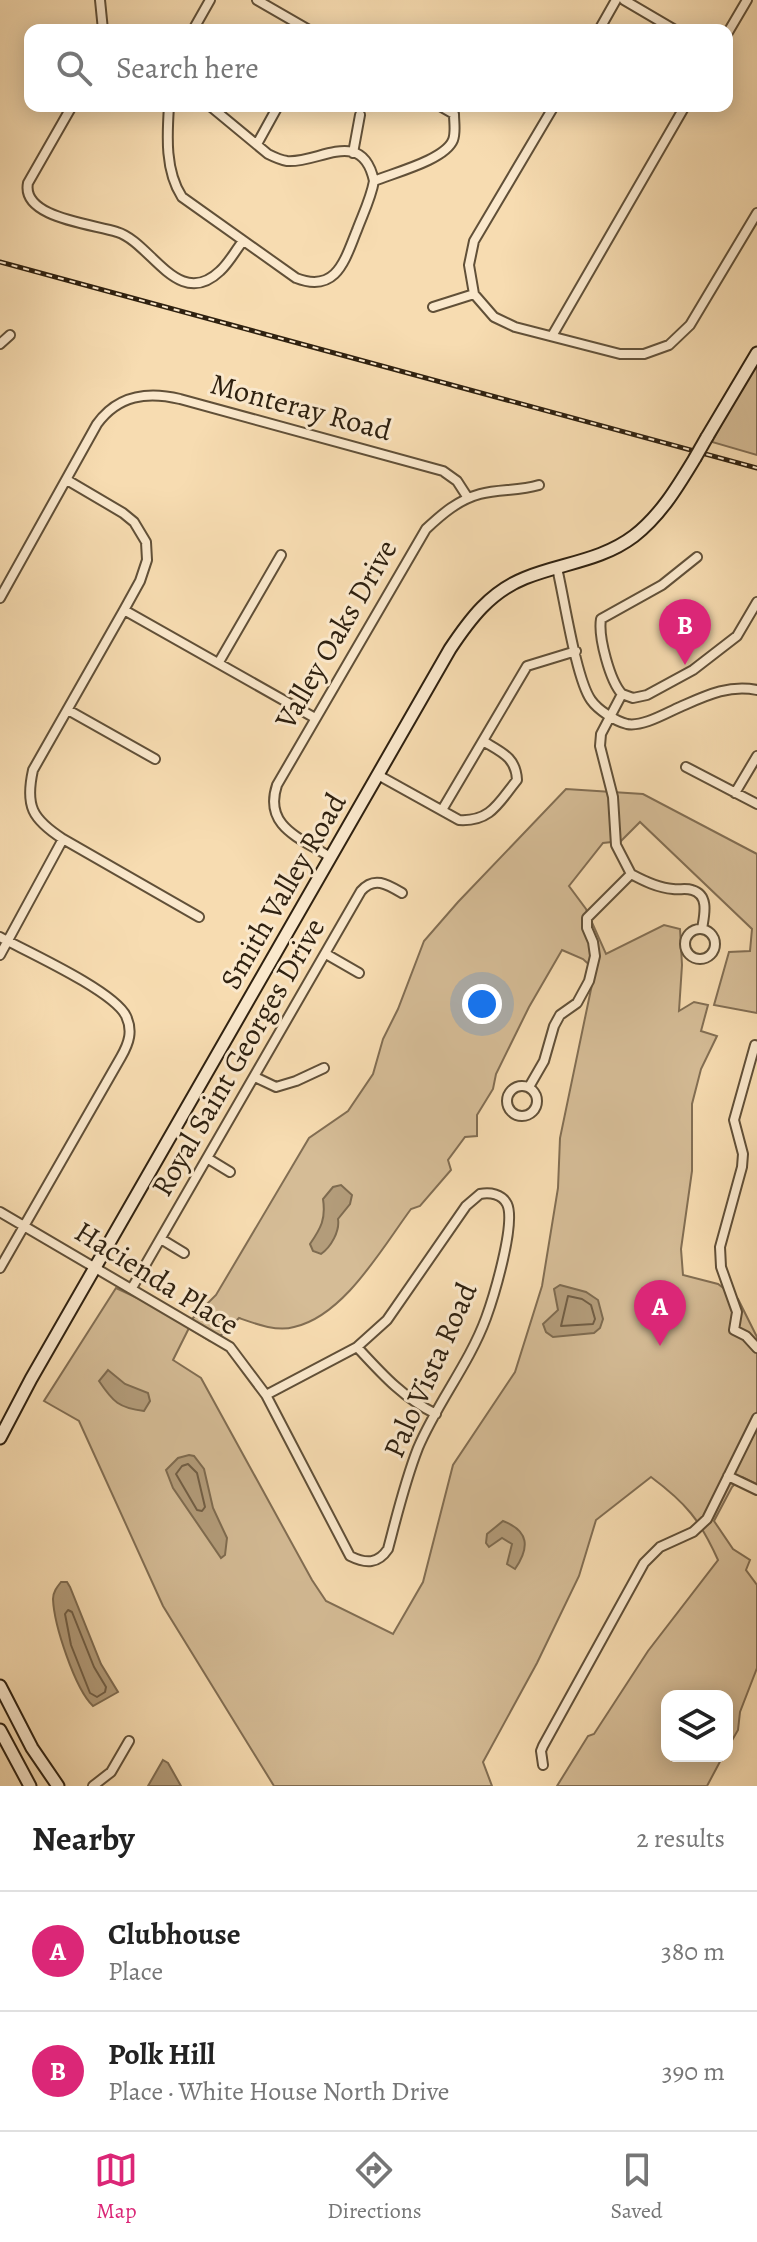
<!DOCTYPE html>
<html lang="en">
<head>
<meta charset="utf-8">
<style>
	:root { --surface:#fff; --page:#f6f6f6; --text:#222; --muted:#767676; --line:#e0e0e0; --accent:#db2777 }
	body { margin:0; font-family:Alegreya,serif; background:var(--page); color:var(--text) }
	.controls { position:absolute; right:24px; bottom:24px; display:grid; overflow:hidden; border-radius:16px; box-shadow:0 4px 20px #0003 }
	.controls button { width:72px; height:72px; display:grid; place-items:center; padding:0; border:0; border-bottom:2px solid var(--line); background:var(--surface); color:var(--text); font:40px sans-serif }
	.you { position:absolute; left:482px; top:1004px; width:28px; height:28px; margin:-20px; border:6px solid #fff; border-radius:50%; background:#1a73e8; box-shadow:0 0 0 12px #1a73e833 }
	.badge { display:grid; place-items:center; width:52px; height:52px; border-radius:50%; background:var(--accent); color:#fff; font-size:26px; font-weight:700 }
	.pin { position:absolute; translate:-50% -66px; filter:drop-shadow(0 2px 4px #0008) }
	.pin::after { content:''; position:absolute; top:42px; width:28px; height:24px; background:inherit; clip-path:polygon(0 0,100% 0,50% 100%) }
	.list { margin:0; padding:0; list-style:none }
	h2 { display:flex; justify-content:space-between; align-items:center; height:104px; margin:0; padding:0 32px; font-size:34px }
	h2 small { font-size:26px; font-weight:400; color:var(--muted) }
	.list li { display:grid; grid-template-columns:52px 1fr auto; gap:24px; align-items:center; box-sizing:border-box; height:120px; padding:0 32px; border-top:2px solid var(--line) }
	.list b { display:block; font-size:30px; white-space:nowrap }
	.list p { margin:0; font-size:26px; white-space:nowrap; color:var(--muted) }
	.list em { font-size:26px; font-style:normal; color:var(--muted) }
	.icon { flex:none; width:44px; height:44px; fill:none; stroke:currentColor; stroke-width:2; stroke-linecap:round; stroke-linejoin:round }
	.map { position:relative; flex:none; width:757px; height:1786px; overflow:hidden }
	.search { position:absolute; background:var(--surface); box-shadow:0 4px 20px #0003; left:24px; right:24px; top:24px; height:88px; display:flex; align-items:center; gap:20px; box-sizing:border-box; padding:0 28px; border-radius:16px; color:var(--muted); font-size:30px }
	.sheet { height:344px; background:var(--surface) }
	nav { display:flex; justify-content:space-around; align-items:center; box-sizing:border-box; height:112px; border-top:2px solid var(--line); background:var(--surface); font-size:22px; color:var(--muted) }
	nav a { display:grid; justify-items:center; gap:4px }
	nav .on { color:var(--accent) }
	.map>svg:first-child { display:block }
	.green { fill:#d5bc96; stroke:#826e53; stroke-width:2; fill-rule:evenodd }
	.water { fill:#b39c7a; stroke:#7e6b50; stroke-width:2 }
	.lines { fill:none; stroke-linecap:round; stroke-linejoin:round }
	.shore { stroke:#715e45; stroke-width:2 }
	.minor-casing { stroke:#615038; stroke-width:12 }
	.secondary-casing { stroke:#2f2110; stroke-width:15 }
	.minor { stroke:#fae8cc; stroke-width:8 }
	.secondary { stroke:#fae8cc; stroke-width:11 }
	.rail-casing { stroke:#2f2110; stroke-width:5 }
	.rail { stroke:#fae8cc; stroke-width:2; stroke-dasharray:6; stroke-linecap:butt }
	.secondary-bridge-casing { stroke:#2f2110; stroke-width:15; stroke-linecap:butt }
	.secondary-bridge { stroke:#fae8cc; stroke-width:11 }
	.labels { text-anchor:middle; stroke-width:6; stroke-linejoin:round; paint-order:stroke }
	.street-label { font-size:30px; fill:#2f2110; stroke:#fae8cc }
</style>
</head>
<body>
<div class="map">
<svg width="757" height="1786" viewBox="0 0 757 1786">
	<rect width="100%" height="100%" fill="#f7dcb1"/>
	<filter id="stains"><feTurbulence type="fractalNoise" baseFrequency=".0025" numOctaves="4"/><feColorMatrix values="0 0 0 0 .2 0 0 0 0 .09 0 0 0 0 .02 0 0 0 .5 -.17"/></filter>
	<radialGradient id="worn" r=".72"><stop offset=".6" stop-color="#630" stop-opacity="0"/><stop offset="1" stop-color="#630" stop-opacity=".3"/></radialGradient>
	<path class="green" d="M757 358V455L712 442Z
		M566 789 643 794 757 854V1013L714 1005 729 952 750 951 752 929 640 822 621 841 603 843 569 886 586 909 606 954 664 925 680 929 682 965 679 1011 694 1002 708 1005 701 1031 717 1036 701 1069 692 1104V1171L681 1249 683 1275 718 1284 738 1299 757 1337V1484L742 1477 732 1487 714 1521 733 1549 750 1560 746 1570 757 1585V1668L740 1712 738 1730 727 1749V1696H667V1756H723L707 1786H557L588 1736 594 1734 648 1651 718 1560C700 1520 686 1503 651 1477L596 1520 579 1576 537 1663 483 1762 492 1786H274L163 1606 79 1421 44 1401 116 1288 189 1322 216 1295 309 1138 348 1111 373 1074 383 1039 398 1009 424 941 458 902ZM562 950 583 959 595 970 560 1138 558 1188 542 1286 515 1372 453 1465 423 1582 393 1634 326 1601 312 1580 201 1378 173 1360 189 1328 210 1341 223 1334 239 1318C256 1324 277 1332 294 1327 344 1316 382 1248 411 1209L420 1206 451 1170 448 1160 465 1137 477 1136V1115L493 1089 496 1074 529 1007Z"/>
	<path class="water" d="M341 1185 352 1195 350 1204 338 1219C340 1231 331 1247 321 1254L313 1251 310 1244C321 1228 326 1219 323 1199L333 1187Z
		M560 1285 586 1292 598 1300 603 1319 600 1328 594 1333 553 1337 546 1332 543 1324 558 1310 554 1289Z
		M108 1370 125 1384 148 1393 150 1401 144 1411C119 1408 113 1402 99 1381Z
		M189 1455 194 1456 204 1469 213 1508 227 1538 225 1555 221 1558 173 1488 166 1470 178 1458Z
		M503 1521C529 1531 530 1547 515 1569L507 1564 512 1544 502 1538 489 1547 486 1543 487 1534Z
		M61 1582H67L70 1587 101 1664 118 1692 93 1706C75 1689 54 1625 53 1599 53 1592 57 1587 61 1582Z
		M163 1760 168 1763 181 1786H148Z"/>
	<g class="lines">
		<path class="shore" d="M568 1296 582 1299 591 1305 595 1319 593 1324 561 1326Z
			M188 1464 197 1473 205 1507 202 1511 197 1510 176 1474 182 1466Z
			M68 1610 72 1612 94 1667 106 1687 105 1692 97 1697 90 1693 71 1645 65 1614Z"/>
		<g class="minor-casing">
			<path id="minor" d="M100 0 103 30
				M257 0 309 30
				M624 0 675 30
				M193 30 210 0
				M599 30 616 0
				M727 34 747 0
				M72 106 28 183C21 218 93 224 117 232 151 242 178 311 220 271 229 263 235 251 243 241
				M169 106C167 136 165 171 182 197L296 278C337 294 345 259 357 230 363 214 371 198 374 181 393 173 445 160 453 140 456 132 454 123 454 114L440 106
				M210 106 268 154C274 157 280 160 287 161 318 164 362 126 374 181
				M554 106 474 241 469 265 474 294 494 317 515 327 620 354H644L669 345 690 325 757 213
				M257 144 278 106
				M353 153 360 115
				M433 307 474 294
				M552 336 685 106
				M0 344 10 335
				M67 480 123 513 134 522 146 542 147 560 140 581 124 610 33 770C25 806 32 819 63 839L199 917
				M557 568C564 597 576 679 591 700 598 710 615 721 627 724 643 727 666 713 680 707 705 696 729 684 757 690
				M0 598 97 424C118 395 147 391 180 399L443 471 457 481 468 498
				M124 610 315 718
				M219 662 281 555
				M622 694C610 681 598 637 601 619L662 585 697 557
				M622 694 633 698 647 695 693 670 737 636 757 602
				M68 710 155 759
				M686 767 757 804
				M378 775 459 820C491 822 499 802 517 780 516 757 501 752 483 741
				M735 793 757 756
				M442 810 527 666 576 651
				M330 857C301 838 263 827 277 785L426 529C442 514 458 500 480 494 500 489 519 491 539 485
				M631 874C644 881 658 888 673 889 679 890 686 888 692 890 710 895 704 916 702 929
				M685 944a15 15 0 1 1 30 0a15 15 0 1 1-30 0Z
				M0 937C28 952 114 991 126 1016 133 1031 129 1043 121 1057L0 1268
				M326 954 359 973
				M0 955 63 839
				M755 1045 734 1120 743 1154 742 1167 720 1247 721 1267 737 1312 734 1330 746 1336 757 1348
				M255 1077 276 1087 296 1081 324 1068
				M507 1101a15 15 0 1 1 30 0a15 15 0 1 1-30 0Z
				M529 1087 544 1061 554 1026 560 1015 577 1003 589 981 595 956 593 942 587 928V918L631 874 616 845 613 797 600 746 601 734 622 694
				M207 1158 230 1172
				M0 1212 230 1347 266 1395 350 1556C366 1564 378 1564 388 1549 397 1515 405 1481 418 1448 437 1403 469 1364 486 1318 494 1296 516 1223 507 1204 502 1194 490 1192 480 1194L466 1206 387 1320 357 1347 266 1395
				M161 1239 184 1253
				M132 1288 361 891C374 876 387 884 402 893
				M357 1347C381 1373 403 1398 436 1414
				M728 1476 757 1490
				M543 1765 541 1751 543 1746 644 1563 660 1547 693 1532 707 1519 757 1418
				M93 1786 111 1772 129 1741"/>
		</g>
		<g class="secondary-casing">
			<path id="secondary" d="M707 437 757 353
				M0 1438 31 1379 450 649C470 619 490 592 525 578 562 563 601 561 634 536 661 515 678 486 695 458
				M0 1686 32 1748 58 1786
				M0 1730 30 1786"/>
		</g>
		<use href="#minor" class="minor"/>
		<use href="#secondary" class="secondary"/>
		<g class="rail-casing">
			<path id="rail" d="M0 262 757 468"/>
		</g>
		<use href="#rail" class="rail"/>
		<g class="secondary-bridge-casing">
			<path id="secondary-bridge" d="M695 458 707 437"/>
		</g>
		<use href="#secondary-bridge" class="secondary-bridge"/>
	</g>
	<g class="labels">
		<g class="street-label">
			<text transform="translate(301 407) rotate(15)" y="10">Monteray Road</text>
			<text transform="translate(336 634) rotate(-60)" y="10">Valley Oaks Drive</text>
			<text transform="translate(283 891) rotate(-60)" y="10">Smith Valley Road</text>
			<text transform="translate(238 1057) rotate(-60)" y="10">Royal Saint Georges Drive</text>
			<text transform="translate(157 1278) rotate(32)" y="10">Hacienda Place</text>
			<text transform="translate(430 1370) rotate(-66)" y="10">Palo Vista Road</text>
		</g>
	</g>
	<rect width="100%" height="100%" filter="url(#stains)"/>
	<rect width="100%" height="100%" fill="url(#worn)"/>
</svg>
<div class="controls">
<button><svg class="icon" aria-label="layers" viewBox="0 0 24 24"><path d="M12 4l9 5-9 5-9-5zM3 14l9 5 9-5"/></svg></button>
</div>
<div class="you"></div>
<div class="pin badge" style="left:660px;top:1346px">A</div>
<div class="pin badge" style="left:685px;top:665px">B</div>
<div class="search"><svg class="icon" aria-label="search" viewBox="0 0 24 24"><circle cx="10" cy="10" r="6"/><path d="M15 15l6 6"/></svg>Search here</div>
</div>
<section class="sheet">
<h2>Nearby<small>2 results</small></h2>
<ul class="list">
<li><span class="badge">A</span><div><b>Clubhouse</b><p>Place</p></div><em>380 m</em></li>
<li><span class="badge">B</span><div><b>Polk Hill</b><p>Place · White House North Drive</p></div><em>390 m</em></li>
</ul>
</section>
<nav>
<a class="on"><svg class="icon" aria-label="map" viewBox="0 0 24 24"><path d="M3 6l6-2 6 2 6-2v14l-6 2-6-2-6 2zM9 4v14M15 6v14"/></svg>Map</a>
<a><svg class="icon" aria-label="directions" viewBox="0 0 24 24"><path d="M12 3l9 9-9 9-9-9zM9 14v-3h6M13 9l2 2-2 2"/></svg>Directions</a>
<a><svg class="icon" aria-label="saved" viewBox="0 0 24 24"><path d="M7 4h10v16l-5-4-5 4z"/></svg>Saved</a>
</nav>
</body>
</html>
